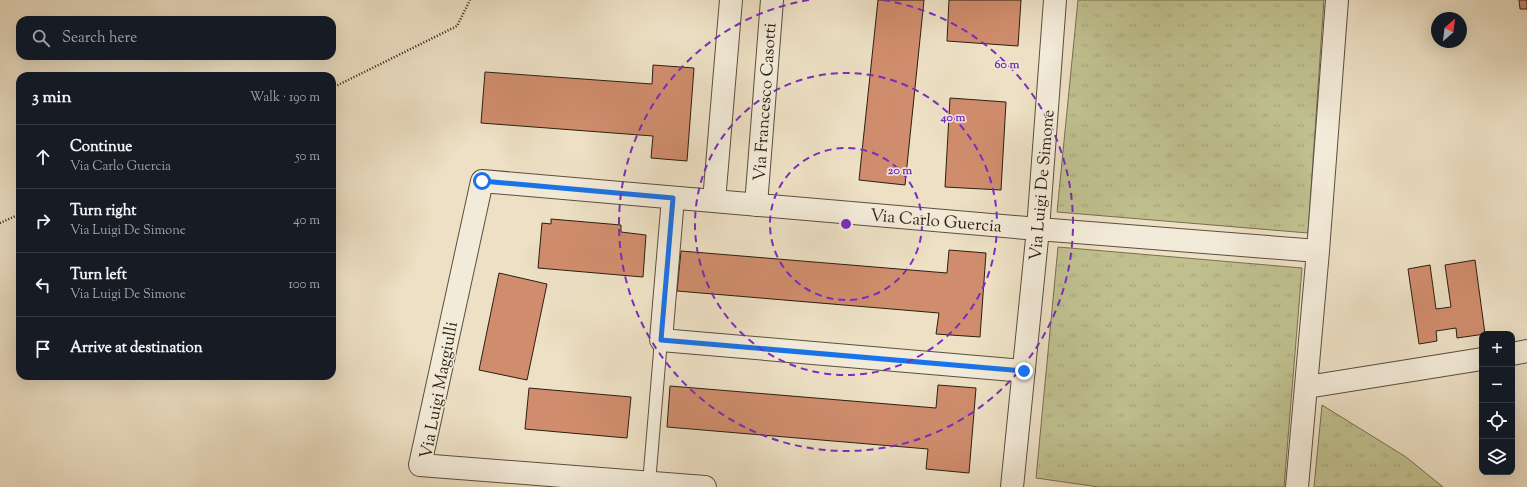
<!DOCTYPE html>
<html lang="en">
<head>
<meta charset="utf-8">
<style>
	:root { --surface:#171b24; --page:#242831; --text:#f1f3f6; --muted:#9ea1a6; --line:#363941 }
	body { margin:0; font-family:"Sorts Mill Goudy",serif; background:var(--page); color:var(--text) }
	.controls { position:absolute; right:12px; bottom:12px; display:grid; overflow:hidden; border-radius:8px; box-shadow:0 4px 16px #0002 }
	.controls button { width:36px; height:36px; display:grid; place-items:center; padding:0; border:0; border-bottom:1px solid var(--line); background:var(--surface); color:var(--text); font:20px sans-serif }
	.compass { position:absolute; left:1431px; top:12px; width:36px; height:36px; border-radius:50%; background:var(--surface); box-shadow:0 4px 16px #0002; rotate:28deg }
	.stop { position:absolute; width:12px; height:12px; margin:-9px; border:3px solid #1a73e8; border-radius:50%; background:#fff }
	.stop.end { background:#1a73e8; border-color:#fff; box-shadow:0 1px 4px #0008 }
	.list { margin:0; padding:0; list-style:none }
	h2 { display:flex; justify-content:space-between; align-items:center; height:52px; margin:0; padding:0 16px; font-size:17px }
	h2 small { font-size:13px; font-weight:400; color:var(--muted) }
	.list li { display:grid; grid-template-columns:26px 1fr auto; gap:12px; align-items:center; box-sizing:border-box; height:64px; padding:0 16px; border-top:1px solid var(--line) }
	.list b { display:block; font-size:15px; white-space:nowrap }
	.list p { margin:0; font-size:13px; white-space:nowrap; color:var(--muted) }
	.list em { font-size:13px; font-style:normal; color:var(--muted) }
	.icon { flex:none; width:22px; height:22px; fill:none; stroke:currentColor; stroke-width:2; stroke-linecap:round; stroke-linejoin:round }
	.map { position:relative; flex:none; width:1527px; height:487px; overflow:hidden }
	.search { position:absolute; background:var(--surface); box-shadow:0 4px 16px #0002; left:16px; top:16px; width:320px; height:44px; display:flex; align-items:center; gap:10px; box-sizing:border-box; padding:0 14px; border-radius:12px; color:var(--muted); font-size:15px }
	.panel { position:absolute; background:var(--surface); box-shadow:0 4px 16px #0002; left:16px; top:72px; width:320px; height:308px; border-radius:12px }
	.map>svg:first-child { display:block }
	.grass { fill:url(#grass-tufts); stroke:#766f50 }
	.building { fill:#d08d6d; stroke:#2b1e12 }
	.lines { fill:none; stroke-linecap:round; stroke-linejoin:round }
	.lane-casing { stroke:#5c4e3e; stroke-width:14 }
	.street-casing { stroke:#5c4e3e; stroke-width:24 }
	.path { stroke:#2b1e12; stroke-width:2.5; stroke-dasharray:1 2; stroke-linecap:butt }
	.lane { stroke:#f3ebd9; stroke-width:12 }
	.street { stroke:#f3ebd9; stroke-width:22 }
	.route { stroke:#1a73e8; stroke-width:5 }
	.ring { fill:none; stroke:#7b2cbf; stroke-width:2; stroke-dasharray:7 5 }
	.labels { text-anchor:middle; stroke-width:3; stroke-linejoin:round; paint-order:stroke }
	.street-label { font-size:17px; fill:#2b1e12; stroke:#f3ebd9 }
	.centre { fill:#7b2cbf; stroke:#f3ebd9; stroke-width:2 }
	.ring-label { font-size:12px; text-anchor:middle; font-weight:bold; fill:#7b2cbf; stroke:#f3ebd9; stroke-width:3; stroke-linejoin:round; paint-order:stroke }
</style>
</head>
<body>
<div class="map">
<svg width="1527" height="487" viewBox="0 0 1527 487">
	<defs>
		<pattern id="grass-tufts" width="24" height="20" patternUnits="userSpaceOnUse"><rect width="24" height="20" fill="#c0c08f"/><path d="M3 7l-1-3M5 7V3M7 7l1-3M15 17l-1-3M17 17v-4M19 17l1-3" fill="none" stroke="#a5a57a"/></pattern>
	</defs>
	<rect width="100%" height="100%" fill="#ede0c4"/>
	<filter id="stains"><feTurbulence type="fractalNoise" baseFrequency=".005" numOctaves="4"/><feColorMatrix values="0 0 0 0 .2 0 0 0 0 .09 0 0 0 0 .02 0 0 0 .5 -.17"/></filter>
	<radialGradient id="worn" r=".72"><stop offset=".6" stop-color="#630" stop-opacity="0"/><stop offset="1" stop-color="#630" stop-opacity=".3"/></radialGradient>
	<path class="grass" d="M1078 0H1324L1308 233 1057 212Z
		M1058 247 1302 268 1284 487H1099L1036 478Z
		M1322 405 1406 457 1443 487H1314Z"/>
	<path class="building" d="M878 0H924L905 185 859 180Z
		M949 0H1021L1018 46 947 41Z
		M1519 0H1527V9H1520Z
		M653 65 694 68 687 161 651 158 653 136 481 123 485 72 652 84Z
		M950 98 1006 102 1001 190 945 187Z
		M551 219 621 225V232L646 235 643 277 538 268 542 223 551 224Z
		M949 250 986 253 980 337 936 334 939 313 677 291 681 251 947 273Z
		M1475 260 1485 334 1457 338 1456 328 1436 331 1437 341 1419 344 1408 269 1430 265 1436 309 1451 307 1445 265Z
		M499 273 547 284 527 380 479 370Z
		M938 385 976 388 969 473 926 469 928 449 667 427 670 386 936 408Z
		M529 388 631 397 627 438 525 429Z"/>
	<g class="lines">
		<g class="lane-casing">
			<path id="lane" d="M649 483 661 340"/>
		</g>
		<g class="street-casing">
			<path id="street" d="M673 198 661 340 1024 371
				M714 201 731 0
				M756 205 772 0
				M1512 354 1527 351
				M1307 387 1482 359
				M705 487 420 465 482 181 1038 229 1318 251
				M1012 487 1038 229 1055 0
				M1297 487 1318 251 1337 0"/>
		</g>
		<path class="path" d="M332 88 457 26 470 0
			M0 223 20 214"/>
		<use href="#lane" class="lane"/>
		<use href="#street" class="street"/>
	</g>
	<g class="lines">
		<path class="route" d="M482 181 673 198 661 340 1024 371"/>
	</g>
	<g class="ring">
		<circle cx="846" cy="224" r="76"/>
		<circle cx="846" cy="224" r="151"/>
		<path d="M883 0A227 227 0 1 1 809 0"/>
	</g>
	<g class="labels">
		<g class="street-label">
			<text transform="translate(764 102) rotate(-86)" y="6">Via Francesco Casotti</text>
			<text transform="translate(1041 185) rotate(-85)" y="6">Via Luigi De Simone</text>
			<text transform="translate(936 220) rotate(5)" y="6">Via Carlo Guercia</text>
			<text transform="translate(438 390) rotate(-79)" y="6">Via Luigi Maggiulli</text>
		</g>
	</g>
	<circle cx="846" cy="224" r="6" class="centre"/>
	<g class="ring-label">
		<text x="1007" y="68">60 m</text>
		<text x="953" y="121">40 m</text>
		<text x="900" y="174">20 m</text>
	</g>
	<rect width="100%" height="100%" filter="url(#stains)"/>
	<rect width="100%" height="100%" fill="url(#worn)"/>
</svg>
<div class="controls">
<button>+</button>
<button>−</button>
<button><svg class="icon" aria-label="locate" viewBox="0 0 24 24"><circle cx="12" cy="12" r="6"/><path d="M12 2v4M12 18v4M2 12h4M18 12h4"/></svg></button>
<button><svg class="icon" aria-label="layers" viewBox="0 0 24 24"><path d="M12 4l9 5-9 5-9-5zM3 14l9 5 9-5"/></svg></button>
</div>
<svg class="compass" viewBox="-18 -18 36 36"><path d="M0-13l5 13h-10z" fill="#e53935"/><path d="M0 13l5-13h-10z" fill="#9ea1a6"/></svg>
<div class="stop" style="left:482px;top:181px"></div>
<div class="stop end" style="left:1024px;top:371px"></div>
<div class="search"><svg class="icon" aria-label="search" viewBox="0 0 24 24"><circle cx="10" cy="10" r="6"/><path d="M15 15l6 6"/></svg>Search here</div>
<section class="panel">
<h2>3 min<small>Walk · 190 m</small></h2>
<ul class="list">
<li><svg class="icon" aria-label="ahead" viewBox="0 0 24 24"><path d="M12 20V5M6 11l6-6 6 6"/></svg><div><b>Continue</b><p>Via Carlo Guercia</p></div><em>50 m</em></li>
<li><svg class="icon" aria-label="right" viewBox="0 0 24 24"><path d="M7 20v-9h11M14 6l5 5-5 5"/></svg><div><b>Turn right</b><p>Via Luigi De Simone</p></div><em>40 m</em></li>
<li><svg class="icon" aria-label="left" viewBox="0 0 24 24"><path d="M17 20v-9H6M10 6l-5 5 5 5"/></svg><div><b>Turn left</b><p>Via Luigi De Simone</p></div><em>100 m</em></li>
<li><svg class="icon" aria-label="arrive" viewBox="0 0 24 24"><path d="M6 21V4h12l-3 4 3 4H6"/></svg><div><b>Arrive at destination</b></div></li>
</ul>
</section>
</div>
</body>
</html>
